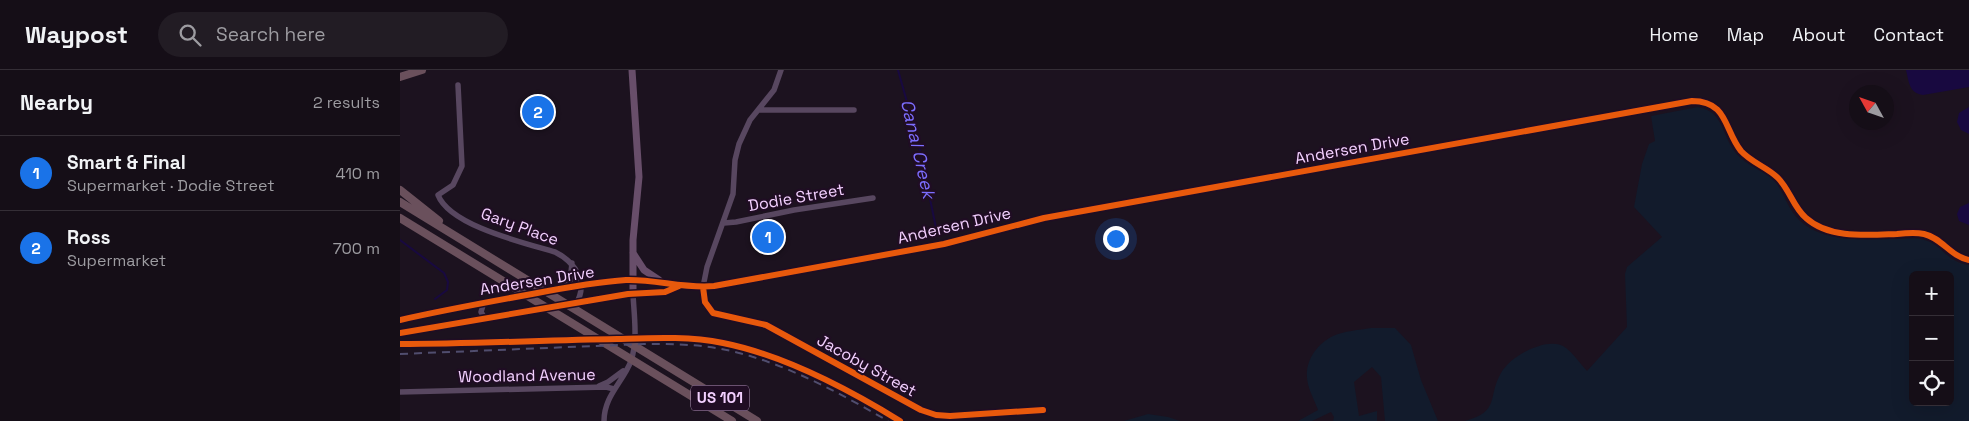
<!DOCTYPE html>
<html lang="en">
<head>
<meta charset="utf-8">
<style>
	:root { --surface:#150e17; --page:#221c24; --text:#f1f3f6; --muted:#9d9ca1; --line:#342e36; --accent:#1a73e8 }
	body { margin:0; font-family:"Space Grotesk",sans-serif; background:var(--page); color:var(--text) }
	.controls { position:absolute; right:15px; bottom:15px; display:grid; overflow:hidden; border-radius:8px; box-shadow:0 5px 20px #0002 }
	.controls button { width:45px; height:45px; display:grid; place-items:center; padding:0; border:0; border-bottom:1px solid var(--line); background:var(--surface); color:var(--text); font:25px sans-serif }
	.compass { position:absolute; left:1449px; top:15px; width:45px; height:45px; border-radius:50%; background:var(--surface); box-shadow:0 5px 20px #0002; rotate:310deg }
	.you { position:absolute; left:715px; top:168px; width:18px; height:18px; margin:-12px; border:4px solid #fff; border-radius:50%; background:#1a73e8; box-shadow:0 0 0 8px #1a73e833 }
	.badge { display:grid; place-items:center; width:32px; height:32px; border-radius:50%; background:var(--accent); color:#fff; font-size:16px; font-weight:700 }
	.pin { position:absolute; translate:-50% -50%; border:2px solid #fff; box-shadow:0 1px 5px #0006 }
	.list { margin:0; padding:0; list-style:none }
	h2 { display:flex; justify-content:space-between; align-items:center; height:65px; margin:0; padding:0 20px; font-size:21px }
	h2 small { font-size:16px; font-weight:400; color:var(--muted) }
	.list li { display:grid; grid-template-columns:32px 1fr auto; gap:15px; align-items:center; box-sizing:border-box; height:75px; padding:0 20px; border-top:1px solid var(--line) }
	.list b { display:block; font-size:19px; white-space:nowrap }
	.list p { margin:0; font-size:16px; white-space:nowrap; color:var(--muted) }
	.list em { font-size:16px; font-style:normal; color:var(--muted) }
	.icon { flex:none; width:28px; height:28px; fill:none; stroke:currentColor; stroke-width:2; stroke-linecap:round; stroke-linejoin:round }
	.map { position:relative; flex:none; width:1569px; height:351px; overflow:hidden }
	header { display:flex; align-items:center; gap:30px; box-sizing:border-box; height:70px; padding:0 25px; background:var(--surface); border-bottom:1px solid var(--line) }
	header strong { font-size:24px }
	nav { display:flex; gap:28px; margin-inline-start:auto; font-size:18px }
	.search { width:350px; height:45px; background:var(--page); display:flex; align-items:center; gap:12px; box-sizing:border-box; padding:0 18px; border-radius:28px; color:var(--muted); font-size:19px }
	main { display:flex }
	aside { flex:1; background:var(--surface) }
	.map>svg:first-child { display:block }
	.green { fill:#121b2c; fill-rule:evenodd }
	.water { fill:#180940 }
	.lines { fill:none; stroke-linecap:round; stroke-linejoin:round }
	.stream { stroke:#180940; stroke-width:2 }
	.minor { stroke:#584760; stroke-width:5.5 }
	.major { stroke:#684e6a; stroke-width:7 }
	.highway { stroke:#6a505c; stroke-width:8 }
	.rail { stroke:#504d6e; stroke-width:2; stroke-dasharray:8 6; stroke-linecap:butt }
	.cycleway-casing { stroke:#200d24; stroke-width:9 }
	.cycleway { stroke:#e8590c; stroke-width:6 }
	.labels { text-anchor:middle; stroke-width:4.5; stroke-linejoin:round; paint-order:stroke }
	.shield { fill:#200d24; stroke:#b496bd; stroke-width:1 }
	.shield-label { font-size:15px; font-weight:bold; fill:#f3d0ff }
	.street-label { font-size:16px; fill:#f3d0ff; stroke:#200d24 }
	.water-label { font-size:18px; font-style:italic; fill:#7c6eff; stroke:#200d24 }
</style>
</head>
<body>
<header>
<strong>Waypost</strong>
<div class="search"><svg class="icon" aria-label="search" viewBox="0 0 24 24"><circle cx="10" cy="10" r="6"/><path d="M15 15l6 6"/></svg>Search here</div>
<nav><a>Home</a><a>Map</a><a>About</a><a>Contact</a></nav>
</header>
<main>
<aside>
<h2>Nearby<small>2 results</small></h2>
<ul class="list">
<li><span class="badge">1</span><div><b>Smart &amp; Final</b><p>Supermarket · Dodie Street</p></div><em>410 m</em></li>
<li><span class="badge">2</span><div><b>Ross</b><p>Supermarket</p></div><em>700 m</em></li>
</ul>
</aside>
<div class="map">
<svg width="1569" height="351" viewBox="0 0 1569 351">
	<rect width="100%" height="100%" fill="#1c121f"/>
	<path class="green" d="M1298 37C1324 42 1321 64 1335 82 1347 97 1368 102 1377 114 1386 128 1390 145 1405 155 1430 173 1467 169 1497 169 1506 169 1515 167 1524 170 1542 174 1547 193 1569 195V351H1065C1101 341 1087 327 1101 303 1110 286 1146 267 1163 276 1172 281 1180 294 1187 301L1227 257 1225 204 1227 197 1262 167 1234 137 1242 94 1249 74 1255 71 1251 46ZM1513 205H1550V332H1513Z
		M971 258H995L1011 275 1021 310 1038 351H985L981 307 972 297 954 312 959 346 977 341V351H933L934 347 931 342 912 351H898L918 340C915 331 910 323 908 314 903 294 915 275 933 266 944 261 959 260 971 258Z
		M748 344 768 347 780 351H724Z"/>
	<path class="water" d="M1506 0H1569V17L1523 25C1509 23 1509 12 1506 0Z
		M1569 37V64L1561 60 1557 52 1559 43Z
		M1569 133V155L1559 151 1557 144 1560 137Z"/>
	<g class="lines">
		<path class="stream" d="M498 0 519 75 536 158
			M0 170 44 203 48 212 47 220 35 229"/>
		<path class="minor" d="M381 0 374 20 350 50 339 74 335 90 333 124 307 197 303 217 306 236 313 243 319 245 366 255 513 336 528 343 544 346 643 340
			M58 15 62 96 53 115 38 125C50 156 125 173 155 182 175 192 189 212 176 234
			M359 40H454
			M324 153 336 152 394 140 473 128
			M164 218 170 211 172 193
			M84 232 81 242 84 247 88 249
			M199 316 208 312 223 301
			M0 322 206 317 214 319
			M204 351C204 326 223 312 231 291 238 270 234 245 233 224"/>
		<path class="major" d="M232 0 239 107 233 170V224
			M233 183 244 200 259 210
			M0 250C44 240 88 232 132 224 163 218 195 212 226 210 256 209 284 219 314 216L544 174 644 148 1292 31C1328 31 1324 60 1341 81 1352 93 1367 97 1378 108 1390 120 1393 137 1406 148 1429 169 1468 165 1497 164 1506 163 1515 162 1524 164 1542 168 1550 186 1569 190
			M0 263 228 224 265 222 279 216"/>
		<path class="highway" d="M0 7 22 0
			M0 120 39 151
			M0 132 357 351
			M0 148 332 351"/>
		<path class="rail" d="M0 284 244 274C268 274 292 274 316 278 376 288 436 321 488 351"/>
		<g class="cycleway-casing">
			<path id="cycleway" d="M303 217 305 232 313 243 366 255 521 340 536 345 550 346 643 340
				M0 250C44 240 88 232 132 224 163 218 195 212 226 210 256 209 284 219 314 216L544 174 644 148 1292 31C1328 31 1324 60 1341 81 1352 93 1367 97 1378 108 1390 120 1393 137 1406 148 1429 169 1468 165 1497 164 1506 163 1515 162 1524 164 1542 168 1550 186 1569 190
				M0 263 228 224 265 222 279 216
				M0 274C72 274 145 270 217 269 252 268 288 266 323 273 383 285 448 319 500 351"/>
		</g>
		<use href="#cycleway" class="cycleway"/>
	</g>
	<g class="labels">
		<rect class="shield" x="291" y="315.5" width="58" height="25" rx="4"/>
		<g class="shield-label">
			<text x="320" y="333">US 101</text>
		</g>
		<g class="street-label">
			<text transform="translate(952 78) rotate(-10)" y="6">Andersen Drive</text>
			<text transform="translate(396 127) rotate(-10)" y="6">Dodie Street</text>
			<text transform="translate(554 155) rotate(-13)" y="6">Andersen Drive</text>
			<text transform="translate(120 156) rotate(20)" y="6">Gary Place</text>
			<text transform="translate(137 210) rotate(-9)" y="6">Andersen Drive</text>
			<text transform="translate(467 295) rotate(29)" y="6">Jacoby Street</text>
			<text transform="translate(127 305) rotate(-1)" y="6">Woodland Avenue</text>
		</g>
		<g class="water-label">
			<text transform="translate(518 79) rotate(77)" y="6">Canal Creek</text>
		</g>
	</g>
</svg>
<div class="controls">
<button>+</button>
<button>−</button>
<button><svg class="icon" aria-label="locate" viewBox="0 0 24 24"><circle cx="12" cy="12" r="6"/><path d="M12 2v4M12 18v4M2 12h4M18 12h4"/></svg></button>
</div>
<svg class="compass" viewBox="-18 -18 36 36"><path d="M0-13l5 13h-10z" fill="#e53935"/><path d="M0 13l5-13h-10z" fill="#9d9ca1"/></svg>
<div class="you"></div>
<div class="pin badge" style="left:368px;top:167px">1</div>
<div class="pin badge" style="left:138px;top:42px">2</div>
</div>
</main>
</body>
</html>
